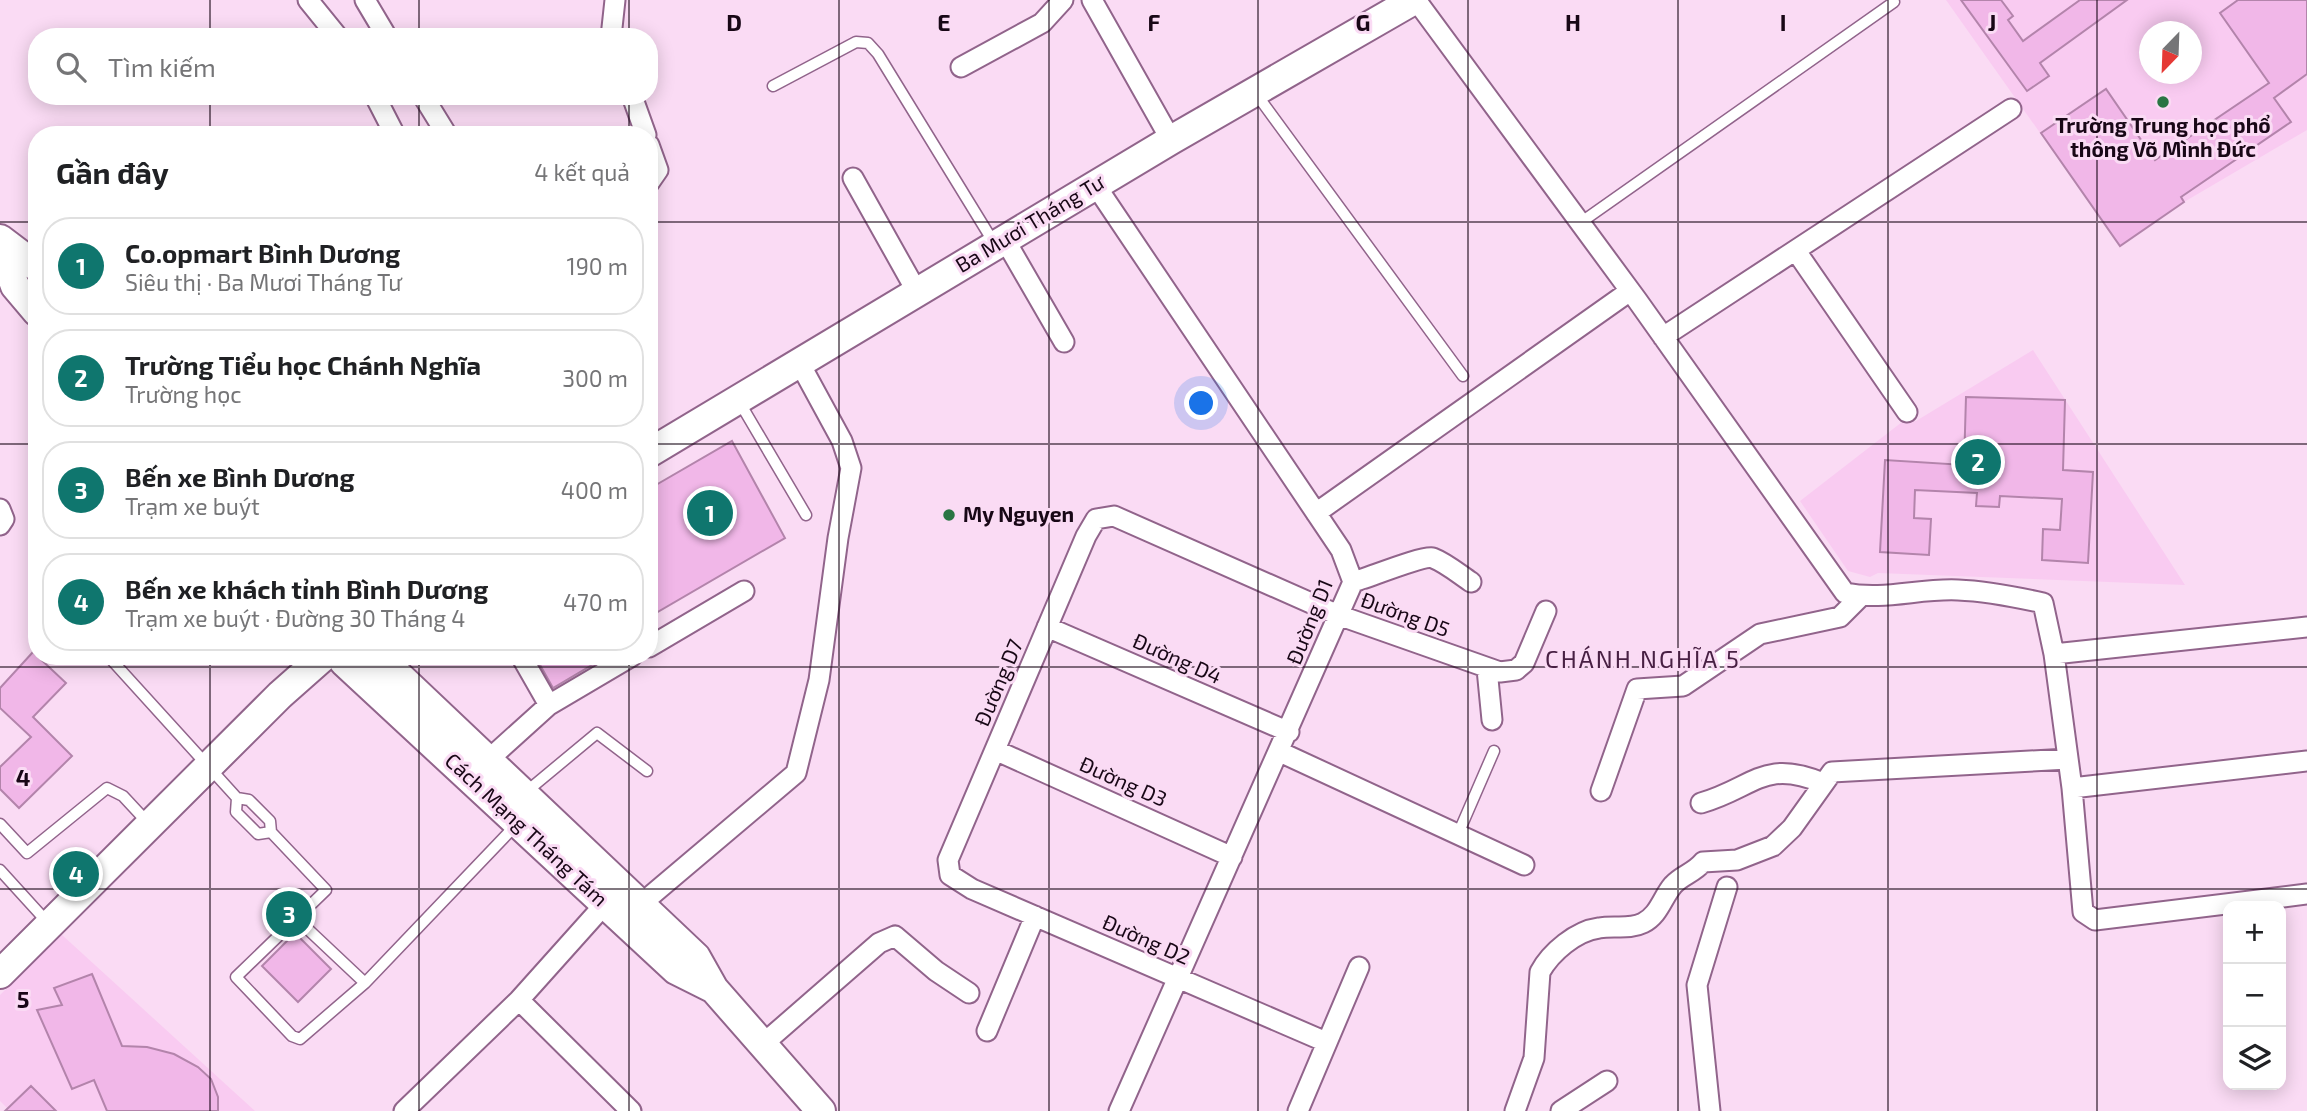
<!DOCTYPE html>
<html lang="vi">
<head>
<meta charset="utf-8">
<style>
	:root { --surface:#fff; --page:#f6f6f6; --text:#202124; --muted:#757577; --line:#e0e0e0; --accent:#0f766e }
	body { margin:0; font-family:"Exo 2",sans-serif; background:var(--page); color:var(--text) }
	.controls { position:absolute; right:21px; bottom:21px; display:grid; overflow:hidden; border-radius:14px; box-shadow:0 4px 18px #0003 }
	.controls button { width:63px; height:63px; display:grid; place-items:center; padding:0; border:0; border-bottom:2px solid var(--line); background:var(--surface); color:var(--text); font:35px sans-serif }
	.compass { position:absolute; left:2139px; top:21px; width:63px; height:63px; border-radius:50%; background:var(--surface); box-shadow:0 4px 18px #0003; rotate:203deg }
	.you { position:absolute; left:1202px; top:404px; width:24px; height:24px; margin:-18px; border:5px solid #fff; border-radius:50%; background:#1a73e8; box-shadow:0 0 0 10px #1a73e833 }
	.badge { display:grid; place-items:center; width:46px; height:46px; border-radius:50%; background:var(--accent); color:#fff; font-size:23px; font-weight:700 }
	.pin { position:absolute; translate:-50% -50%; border:4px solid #fff; box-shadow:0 2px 7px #0006 }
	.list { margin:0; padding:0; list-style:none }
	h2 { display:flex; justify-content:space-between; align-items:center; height:91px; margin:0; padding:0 28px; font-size:30px }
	h2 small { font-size:23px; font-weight:400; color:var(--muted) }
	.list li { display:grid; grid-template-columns:46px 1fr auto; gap:21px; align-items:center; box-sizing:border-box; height:98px; margin:0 14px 14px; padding:0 14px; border:2px solid var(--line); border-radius:28px }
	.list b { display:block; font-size:26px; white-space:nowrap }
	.list p { margin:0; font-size:23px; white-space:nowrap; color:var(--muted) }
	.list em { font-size:23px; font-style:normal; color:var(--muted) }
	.icon { flex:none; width:38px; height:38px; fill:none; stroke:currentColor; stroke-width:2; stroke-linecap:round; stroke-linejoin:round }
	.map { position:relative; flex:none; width:2307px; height:1111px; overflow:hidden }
	.search { position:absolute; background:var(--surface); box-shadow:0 4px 18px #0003; left:28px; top:28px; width:630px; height:77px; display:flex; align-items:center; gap:18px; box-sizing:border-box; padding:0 24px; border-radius:28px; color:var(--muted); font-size:26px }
	.panel { position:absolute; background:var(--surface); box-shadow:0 4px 18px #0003; left:28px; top:126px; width:630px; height:539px; border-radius:28px }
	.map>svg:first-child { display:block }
	.built { fill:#f9cbf1; fill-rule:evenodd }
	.building { fill:#f1b7e8; stroke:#b384ab; stroke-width:2 }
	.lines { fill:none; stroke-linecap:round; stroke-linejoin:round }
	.lane-casing { stroke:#91648b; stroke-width:13 }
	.street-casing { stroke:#91648b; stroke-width:23 }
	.secondary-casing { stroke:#91648b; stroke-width:32 }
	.lane { stroke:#fff; stroke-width:10 }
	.street { stroke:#fff; stroke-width:19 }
	.secondary { stroke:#fff; stroke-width:28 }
	.grid { fill:none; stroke:#180716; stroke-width:2; stroke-opacity:0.55 }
	.poi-dot { fill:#297543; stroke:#fadbf4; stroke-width:2.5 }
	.labels { text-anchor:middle; stroke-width:6; stroke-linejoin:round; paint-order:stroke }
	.poi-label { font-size:21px; font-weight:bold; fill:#180716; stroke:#fadbf4 }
	.street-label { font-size:21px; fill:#180716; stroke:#fadbf4 }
	.quarter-label { font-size:24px; letter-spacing:2px; fill:#482043; stroke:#fadbf4 }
	.grid-label { font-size:23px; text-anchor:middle; font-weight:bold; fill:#180716; stroke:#fadbf4; stroke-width:6; stroke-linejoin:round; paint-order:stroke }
</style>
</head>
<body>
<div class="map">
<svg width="2307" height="1111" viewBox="0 0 2307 1111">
	<rect width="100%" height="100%" fill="#fadbf4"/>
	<path class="built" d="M1946 0H2307V130L2184 202 2120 246ZM2150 32H2192V74H2150Z
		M2033 350 2185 585 1878 573 1870 577 1848 571 1800 501 1902 422 1916 421Z
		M61 934 255 1111H10L0 1101V995Z"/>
	<path class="building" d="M1961 0H2001L2013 16 2008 20 2023 41 2080 0H2127L2040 63 2049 76 2027 91Z
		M2238 0H2307V74L2274 98 2291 122 2181 197 2184 202 2120 246 2041 133 2106 89 2155 160 2269 83 2220 13Z
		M1966 397 2065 400 2063 470 2093 472 2088 563 2042 560 2043 529 2060 530 2062 499 2000 496 1999 507 1976 506 1977 493 1915 490 1914 518 1931 519 1929 555 1880 552 1885 460 1964 465Z
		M732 441 785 538 649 617V489Z
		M33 652 66 683 33 717 72 756 19 808 0 789V767L31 737 0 708V688Z
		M535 656H607L553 688Z
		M295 933 331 969 298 1002 262 966Z
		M92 974 122 1046 147 1047 174 1054 198 1067 211 1079 218 1097V1111H107L94 1080 72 1089 37 1010 62 1005 54 988Z
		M31 1086 56 1111H5Z"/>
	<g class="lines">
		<g class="lane-casing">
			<path id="lane" d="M773 86 856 42 868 43 878 54 994 243
				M1257 95 1463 376
				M1580 223 1894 2
				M740 403 806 515
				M108 656 237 798 249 800 270 821 271 832 326 890 236 977 292 1036 300 1039 365 983 515 826
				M526 792 597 733 647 771
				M237 798 236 812 258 834 271 832
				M0 824 27 853 107 788 123 796 149 824
				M1458 834 1494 751
				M0 870 49 924
				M297 919 365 983"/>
		</g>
		<g class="street-casing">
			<path id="street" d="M308 0 338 37
				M365 0 387 37
				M1092 0 1171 140
				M1416 0 1637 300 1845 593C1883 601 1920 588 1958 590 1987 591 2016 597 2043 603L2054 654
				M611 37 615 0
				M961 67 1042 23 1063 0
				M375 96 395 135
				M423 96 447 135
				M632 96 646 135
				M649 145 658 170 649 183
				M853 178 917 292
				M1096 186 1341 550 1353 582 1119 1111
				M1005 240 1064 342
				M1796 251 1907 412
				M1663 337 2011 109
				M0 509 4 519 0 525
				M1316 513 1630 291
				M1353 582C1368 578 1423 555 1433 558 1446 563 1459 574 1471 582
				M1047 627 1289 732
				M649 647 744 591
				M1487 669 1492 720
				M549 705 632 656
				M995 750 1232 857
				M1280 752 1524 865
				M488 760 549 705 521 656
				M2307 761 2072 788 2083 912 2095 920 2307 894
				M2072 788 2054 654 2307 627
				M1601 791 1637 689 1683 686 1760 634 1840 617 1861 596
				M1701 803C1754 788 1763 758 1823 783
				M641 904 796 773 819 680 838 538 851 468 842 441 799 362
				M519 1000 631 1111
				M987 1031 1035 916
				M1326 1042 972 889 950 875 948 860 1086 536 1096 519 1114 516 1338 615 1500 672 1516 670 1524 663 1546 611
				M763 1044 879 943 895 936 936 971 969 993
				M404 1111 519 1000 605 904
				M1298 1111 1359 967
				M1515 1111 1534 1058 1540 972C1551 952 1576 931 1599 928 1614 925 1629 930 1643 923 1659 915 1662 898 1673 885 1682 875 1694 873 1703 862L1737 860 1773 846 1792 828 1832 772 2068 759
				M1561 1111 1607 1081
				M1710 1111 1697 985 1727 887"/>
		</g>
		<g class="secondary-casing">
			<path id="secondary" d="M0 239 37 267
				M0 246 15 286 37 312
				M649 453 1171 140 1414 0
				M378 656 696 957 714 989 821 1111
				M344 662 676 970 714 989
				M0 974 280 695 323 657"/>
		</g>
		<use href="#lane" class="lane"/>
		<use href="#street" class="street"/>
		<use href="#secondary" class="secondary"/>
	</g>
	<path class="grid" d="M210 0V37M419 0V37M629 0V37M839 0V1111M1049 0V1111M1258 0V1111M1468 0V1111M1678 0V1111M1888 0V1111M2097 0V1111M210 96V135M419 96V135M629 96V135M0 222H37M649 222H2307M0 444H37M649 444H2307M210 656V1111M419 656V1111M629 656V1111M0 667H2307M0 889H2307"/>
	<g class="poi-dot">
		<circle cx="2163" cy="102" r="7"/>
		<circle cx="949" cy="515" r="7"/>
	</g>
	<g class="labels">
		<g class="poi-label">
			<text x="2163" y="133">Trường Trung học phổ<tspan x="2163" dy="24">thông Võ Mình Đức</tspan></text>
			<text x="963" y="522" text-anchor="start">My Nguyen</text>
		</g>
		<g class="street-label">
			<text transform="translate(1030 224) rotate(-31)" y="7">Ba Mươi Tháng Tư</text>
			<text transform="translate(1405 615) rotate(20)" y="7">Đường D5</text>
			<text transform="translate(1310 622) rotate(-68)" y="7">Đường D1</text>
			<text transform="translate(1177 659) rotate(24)" y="7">Đường D4</text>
			<text transform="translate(999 683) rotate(-67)" y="7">Đường D7</text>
			<text transform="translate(1123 782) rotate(24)" y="7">Đường D3</text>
			<text transform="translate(526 830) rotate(43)" y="7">Cách Mạng Tháng Tám</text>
			<text transform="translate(1146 940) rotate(24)" y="7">Đường D2</text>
		</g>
		<g class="quarter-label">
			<text x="1643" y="668">CHÁNH NGHĨA 5</text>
		</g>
	</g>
	<g class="grid-label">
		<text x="734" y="31">D</text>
		<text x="944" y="31">E</text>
		<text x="1154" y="31">F</text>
		<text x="1363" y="31">G</text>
		<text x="1573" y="31">H</text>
		<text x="1783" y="31">I</text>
		<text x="1992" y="31">J</text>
		<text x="23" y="786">4</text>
		<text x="23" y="1008">5</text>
	</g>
</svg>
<div class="controls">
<button>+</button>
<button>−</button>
<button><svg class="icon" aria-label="layers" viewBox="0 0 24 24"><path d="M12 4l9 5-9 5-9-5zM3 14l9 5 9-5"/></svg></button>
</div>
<svg class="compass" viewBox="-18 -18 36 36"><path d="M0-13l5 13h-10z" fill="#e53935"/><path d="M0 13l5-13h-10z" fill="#757577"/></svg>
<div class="you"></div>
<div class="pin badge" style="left:710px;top:513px">1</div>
<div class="pin badge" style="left:1978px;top:462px">2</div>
<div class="pin badge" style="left:289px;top:914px">3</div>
<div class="pin badge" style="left:76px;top:874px">4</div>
<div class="search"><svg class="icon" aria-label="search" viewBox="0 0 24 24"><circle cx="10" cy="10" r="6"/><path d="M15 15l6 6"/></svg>Tìm kiếm</div>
<section class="panel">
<h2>Gần đây<small>4 kết quả</small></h2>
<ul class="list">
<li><span class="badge">1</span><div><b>Co.opmart Bình Dương</b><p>Siêu thị · Ba Mươi Tháng Tư</p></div><em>190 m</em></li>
<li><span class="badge">2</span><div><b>Trường Tiểu học Chánh Nghĩa</b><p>Trường học</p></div><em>300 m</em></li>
<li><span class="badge">3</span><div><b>Bến xe Bình Dương</b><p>Trạm xe buýt</p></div><em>400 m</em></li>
<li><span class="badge">4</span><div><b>Bến xe khách tỉnh Bình Dương</b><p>Trạm xe buýt · Đường 30 Tháng 4</p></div><em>470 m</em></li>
</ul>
</section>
</div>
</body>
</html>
